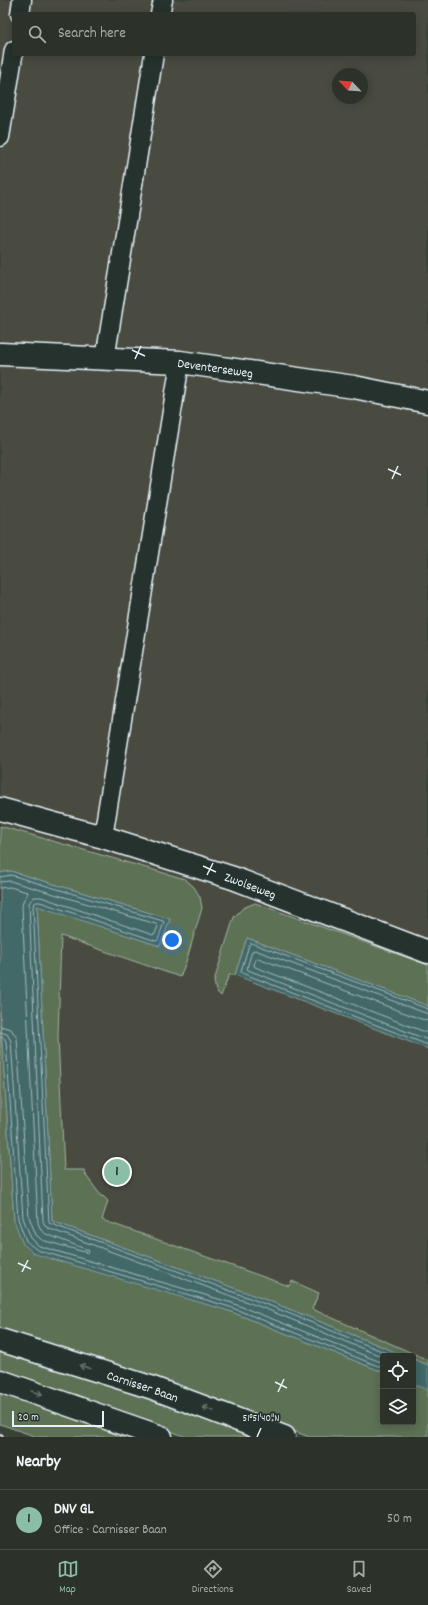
<!DOCTYPE html>
<html lang="en">
<head>
<meta charset="utf-8">
<style>
	:root { --surface:#2c322a; --page:#343a32; --text:#f1f3f6; --muted:#a6aaa8; --line:#484d47; --accent:#8abfa5 }
	body { margin:0; font-family:Dekko,sans-serif; background:var(--page); color:var(--text) }
	.controls { position:absolute; right:12px; bottom:12px; display:grid; overflow:hidden; border-radius:4px; box-shadow:0 2px 10px #0003 }
	.controls button { width:36px; height:36px; display:grid; place-items:center; padding:0; border:0; border-bottom:1px solid var(--line); background:var(--surface); color:var(--text); font:20px sans-serif }
	.compass { position:absolute; left:332px; top:68px; width:36px; height:36px; border-radius:50%; background:var(--surface); box-shadow:0 2px 10px #0003; rotate:295deg }
	.scale { position:absolute; left:12px; bottom:10px; width:92px; box-sizing:border-box; padding-left:4px; border:2px solid #e8f1f8; border-top:0; font-size:11px; line-height:14px; white-space:nowrap; color:#e8f1f8; -webkit-text-stroke:3px #26332d; paint-order:stroke }
	.you { position:absolute; left:172px; top:940px; width:14px; height:14px; margin:-10px; border:3px solid #fff; border-radius:50%; background:#1a73e8; box-shadow:0 0 0 6px #1a73e833 }
	.badge { display:grid; place-items:center; width:26px; height:26px; border-radius:50%; background:var(--accent); color:#111; font-size:13px; font-weight:700 }
	.pin { position:absolute; translate:-50% -50%; border:2px solid #fff; box-shadow:0 1px 4px #0006 }
	.list { margin:0; padding:0; list-style:none }
	h2 { display:flex; justify-content:space-between; align-items:center; height:52px; margin:0; padding:0 16px; font-size:17px }
	h2 small { font-size:13px; font-weight:400; color:var(--muted) }
	.list li { display:grid; grid-template-columns:26px 1fr auto; gap:12px; align-items:center; box-sizing:border-box; height:60px; padding:0 16px; border-top:1px solid var(--line) }
	.list b { display:block; font-size:15px; white-space:nowrap }
	.list p { margin:0; font-size:13px; white-space:nowrap; color:var(--muted) }
	.list em { font-size:13px; font-style:normal; color:var(--muted) }
	.icon { flex:none; width:22px; height:22px; fill:none; stroke:currentColor; stroke-width:2; stroke-linecap:round; stroke-linejoin:round }
	.map { position:relative; flex:none; width:428px; height:1437px; overflow:hidden }
	.search { position:absolute; background:var(--surface); box-shadow:0 2px 10px #0003; left:12px; right:12px; top:12px; height:44px; display:flex; align-items:center; gap:10px; box-sizing:border-box; padding:0 14px; border-radius:4px; color:var(--muted); font-size:15px }
	.sheet { height:112px; background:var(--surface) }
	nav { display:flex; justify-content:space-around; align-items:center; box-sizing:border-box; height:56px; border-top:1px solid var(--line); background:var(--surface); font-size:11px; color:var(--muted) }
	nav a { display:grid; justify-items:center; gap:2px }
	nav .on { color:var(--accent) }
	.map>svg:first-child { display:block }
	.built { fill:#484c40; fill-rule:evenodd }
	.green { fill:#5d7155; stroke:#a2b1a6 }
	.water { fill:#436767; stroke:#859ea1 }
	.lines { fill:none; stroke-linecap:round; stroke-linejoin:round }
	.shore { stroke:#a6babe; stroke-width:1 }
	.service-casing { stroke:#e8f1f8; stroke-width:21 }
	.minor-casing { stroke:#e8f1f8; stroke-width:25 }
	.secondary-casing { stroke:#e8f1f8; stroke-width:25 }
	.path { stroke:#e8f1f8; stroke-width:2.5; stroke-dasharray:4 3; stroke-linecap:butt }
	.service { stroke:#26332d; stroke-width:18 }
	.minor { stroke:#26332d; stroke-width:22 }
	.secondary { stroke:#26332d; stroke-width:22 }
	.oneway { stroke:#6a7674 }
	.ticks { fill:none; stroke:#e8f1f8; stroke-width:1.5 }
	.labels { text-anchor:middle; stroke-width:3.5; stroke-linejoin:round; paint-order:stroke }
	.street-label { font-size:13px; fill:#e8f1f8; stroke:#26332d }
	.ticks-label { font-size:10px; text-anchor:middle; fill:#e8f1f8; stroke:#26332d; stroke-width:3.5; stroke-linejoin:round; paint-order:stroke }
</style>
</head>
<body>
<div class="map">
<svg width="428" height="1437" viewBox="0 0 428 1437">
	<rect width="100%" height="100%" fill="#3a4238"/>
	<filter id="ink" filterUnits="userSpaceOnUse"><feTurbulence type="fractalNoise" baseFrequency=".025" numOctaves="2"/><feDisplacementMap in="SourceGraphic" scale="8" xChannelSelector="R" yChannelSelector="G"/><feConvolveMatrix kernelMatrix="1 2 1 2 8 2 1 2 1" color-interpolation-filters="sRGB"/></filter>
	<g filter="url(#ink)">
		<path class="built" d="M0 0H428V1371L413 1363V1356H398L0 1204ZM14 14H414V54H14ZM338 74H362V98H338Z"/>
		<path class="green" d="M0 826 185 879 194 887 200 897 202 908 186 962 180 977 61 936 58 1037 64 1170H84L87 1177 102 1197 103 1196 108 1201 102 1220 289 1286 292 1281 319 1293 312 1309 428 1360V1365L413 1359V1356H405L269 1301 52 1221 37 905 160 946 170 919 10 871 0 873Z
			M255 903 428 965V1006L247 938 235 975H229L221 996 216 991 214 981 234 917 243 908Z
			M0 1012 14 1220 229 1311 383 1372V1422H413V1384L428 1390V1437H309L172 1384 39 1340 0 1329V1294H1L0 1290Z
			M0 1350 152 1400 249 1437H186L141 1419 0 1372Z
			M0 1393 127 1437H37L0 1424Z"/>
		<path class="water" d="M10 871 170 919 160 946 37 906 52 1221 269 1301 405 1356H383V1372L229 1311 35 1254 23 1244 14 1220 0 1012V873Z
			M247 938 428 1006V1049L235 975Z
			M413 1359 428 1365V1390L413 1384Z"/>
		<g class="lines">
			<path class="shore" d="M0 877 11 875 163 921 164 922 158 940 156 941 40 902H36L33 905 49 1223 268 1305 394 1356
				M0 882 10 881 156 924 158 926 155 934 153 935 41 897H34L29 903 43 1221 45 1226 50 1229 266 1309 383 1357
				M0 888 10 887 27 892 28 893 23 901 22 907 38 1223 41 1230 46 1234 88 1250 89 1252 88 1253 42 1240 36 1235 29 1217 17 1038 11 1029 0 1026
				M428 1009 251 943 249 945 241 971 242 973 428 1045
				M428 1014 255 950 252 951 247 968 248 970 428 1040
				M428 1020 421 1019 258 958 256 959 254 965 255 967 428 1033
				M0 1032 7 1034 11 1041 23 1218 31 1238 39 1246 232 1303 383 1363
				M0 1037 4 1038 6 1041 18 1219 26 1241 37 1250 230 1307 383 1368"/>
			<g class="service-casing">
				<path id="service" d="M20 14 22 0
					M160 14 163 0
					M0 137 14 50
					M105 359 154 54
					M103 837 180 362"/>
			</g>
			<g class="minor-casing">
				<g id="minor">
					<path id="s1" d="M0 354 180 362 354 387 428 402"/>
					<path id="s2" d="M0 809 103 837 233 878 428 952"/>
				</g>
			</g>
			<g class="secondary-casing">
				<g id="secondary">
					<path id="s3" d="M0 1340 150 1387 284 1437"/>
					<path d="M0 1381 161 1437"/>
				</g>
			</g>
			<path class="path" d="M0 1435 7 1437"/>
			<use href="#service" class="service"/>
			<use href="#minor" class="minor"/>
			<use href="#secondary" class="secondary"/>
		</g>
		<defs><path id="oneway-shaft" d="M-6 0H5M1.5-3L5.5 0L1.5 3" fill="none" stroke-width="1.6" stroke-linecap="round" stroke-linejoin="round"/></defs>
		<g class="oneway">
			<use href="#oneway-shaft" transform="translate(85 1367) rotate(-162)"/>
			<use href="#oneway-shaft" transform="translate(37 1393) rotate(19)"/>
			<use href="#oneway-shaft" transform="translate(208 1409) rotate(-160)"/>
		</g>
	</g>
	<path class="ticks" d="M132 350 145 356M135 359 141 346M388 469 401 475M392 479 398 466M203 866 216 872M207 875 213 863M18 1263 31 1269M22 1272 28 1260M275 1382 287 1388M278 1392 284 1379M257 1437 261 1428"/>
	<g class="labels">
		<g class="street-label">
			<text dy="5" stroke="none"><textPath href="#s1" startOffset="216">Deventerseweg</textPath></text>
			<text dy="5" stroke="none"><textPath href="#s2" startOffset="262">Zwolseweg</textPath></text>
			<text dy="5" stroke="none"><textPath href="#s3" startOffset="150">Carnisser Baan</textPath></text>
		</g>
	</g>
	<g class="ticks-label">
		<text x="261" y="1421">51°51'40"N</text>
	</g>
</svg>
<div class="controls">
<button><svg class="icon" aria-label="locate" viewBox="0 0 24 24"><circle cx="12" cy="12" r="6"/><path d="M12 2v4M12 18v4M2 12h4M18 12h4"/></svg></button>
<button><svg class="icon" aria-label="layers" viewBox="0 0 24 24"><path d="M12 4l9 5-9 5-9-5zM3 14l9 5 9-5"/></svg></button>
</div>
<svg class="compass" viewBox="-18 -18 36 36"><path d="M0-13l5 13h-10z" fill="#e53935"/><path d="M0 13l5-13h-10z" fill="#a6aaa8"/></svg>
<div class="scale">20 m</div>
<div class="you"></div>
<div class="pin badge" style="left:117px;top:1172px">1</div>
<div class="search"><svg class="icon" aria-label="search" viewBox="0 0 24 24"><circle cx="10" cy="10" r="6"/><path d="M15 15l6 6"/></svg>Search here</div>
</div>
<section class="sheet">
<h2>Nearby<small></small></h2>
<ul class="list">
<li><span class="badge">1</span><div><b>DNV GL</b><p>Office · Carnisser Baan</p></div><em>50 m</em></li>
</ul>
</section>
<nav>
<a class="on"><svg class="icon" aria-label="map" viewBox="0 0 24 24"><path d="M3 6l6-2 6 2 6-2v14l-6 2-6-2-6 2zM9 4v14M15 6v14"/></svg>Map</a>
<a><svg class="icon" aria-label="directions" viewBox="0 0 24 24"><path d="M12 3l9 9-9 9-9-9zM9 14v-3h6M13 9l2 2-2 2"/></svg>Directions</a>
<a><svg class="icon" aria-label="saved" viewBox="0 0 24 24"><path d="M7 4h10v16l-5-4-5 4z"/></svg>Saved</a>
</nav>
</body>
</html>
